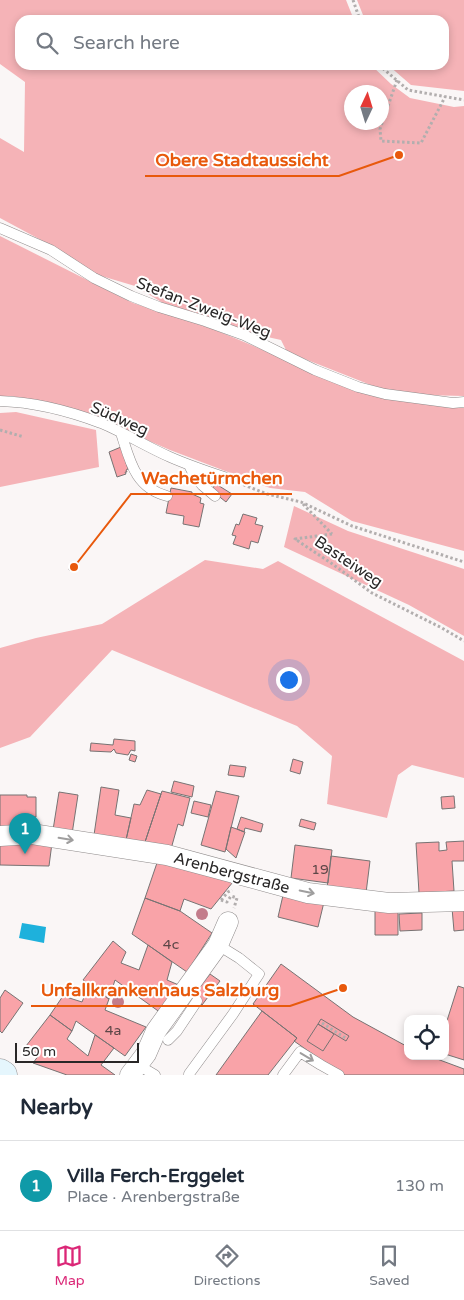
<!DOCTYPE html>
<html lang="en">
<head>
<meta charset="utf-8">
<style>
	:root { --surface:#fff; --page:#f2f2f3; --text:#1f2937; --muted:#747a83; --line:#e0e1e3; --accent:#db2777 }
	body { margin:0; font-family:"Varela Round",sans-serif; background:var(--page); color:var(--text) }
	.controls { position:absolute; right:15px; bottom:15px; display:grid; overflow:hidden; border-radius:10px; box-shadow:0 2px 8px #0003 }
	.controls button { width:45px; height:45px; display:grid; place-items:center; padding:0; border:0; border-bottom:1px solid var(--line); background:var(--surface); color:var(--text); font:25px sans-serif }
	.compass { position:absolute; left:344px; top:85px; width:45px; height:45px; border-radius:50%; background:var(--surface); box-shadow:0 2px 8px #0003; rotate:4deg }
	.scale { position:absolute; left:15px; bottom:12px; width:124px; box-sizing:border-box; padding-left:5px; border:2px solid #292727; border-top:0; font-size:14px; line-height:18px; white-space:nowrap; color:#292727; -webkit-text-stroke:4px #fff; paint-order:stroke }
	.you { position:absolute; left:288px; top:679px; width:18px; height:18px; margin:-12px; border:4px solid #fff; border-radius:50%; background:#1a73e8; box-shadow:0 0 0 8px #1a73e833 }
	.badge { display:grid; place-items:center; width:32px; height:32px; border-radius:50%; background:var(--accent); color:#fff; font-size:16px; font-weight:700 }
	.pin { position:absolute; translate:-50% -41px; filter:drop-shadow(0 1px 2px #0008) }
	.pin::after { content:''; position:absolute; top:26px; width:18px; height:15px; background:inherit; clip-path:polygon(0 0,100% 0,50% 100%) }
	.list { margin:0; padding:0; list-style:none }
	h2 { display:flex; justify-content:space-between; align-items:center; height:65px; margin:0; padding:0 20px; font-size:21px }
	h2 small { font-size:16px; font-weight:400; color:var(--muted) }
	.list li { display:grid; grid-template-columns:32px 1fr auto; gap:15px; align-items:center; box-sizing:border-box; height:90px; padding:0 20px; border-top:1px solid var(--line) }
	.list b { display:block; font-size:19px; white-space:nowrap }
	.list p { margin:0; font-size:16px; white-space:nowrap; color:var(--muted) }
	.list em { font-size:16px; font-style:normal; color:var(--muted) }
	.icon { flex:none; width:28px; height:28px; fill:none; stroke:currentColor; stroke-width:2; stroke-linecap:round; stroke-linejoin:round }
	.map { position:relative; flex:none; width:464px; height:1075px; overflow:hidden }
	.search { position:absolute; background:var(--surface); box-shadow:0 2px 8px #0003; left:15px; right:15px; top:15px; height:55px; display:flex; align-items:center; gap:12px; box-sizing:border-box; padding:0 18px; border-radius:15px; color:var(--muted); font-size:19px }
	.sheet { height:155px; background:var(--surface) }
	nav { display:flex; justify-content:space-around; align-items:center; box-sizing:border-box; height:70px; border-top:1px solid var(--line); background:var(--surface); font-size:14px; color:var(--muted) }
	nav a { display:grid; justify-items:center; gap:2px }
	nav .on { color:var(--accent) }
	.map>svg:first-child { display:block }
	.forest { fill:#f5b3b7; fill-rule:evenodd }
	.water { fill:#1eb1dc }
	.building { fill:#f9a3a8; stroke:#777373 }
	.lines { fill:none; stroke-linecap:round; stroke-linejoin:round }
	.service-casing { stroke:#8f8b8b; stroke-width:11 }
	.minor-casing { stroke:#8f8b8b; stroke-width:21 }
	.secondary-casing { stroke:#8f8b8b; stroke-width:29 }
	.path { stroke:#b2aeae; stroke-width:3; stroke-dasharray:2.5 2.5; stroke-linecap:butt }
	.service { stroke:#fff; stroke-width:10 }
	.minor { stroke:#fff; stroke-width:20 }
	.secondary { stroke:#e5f6fd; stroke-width:28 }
	.tree { fill:#c37c8b }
	.oneway { stroke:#9f9e9e }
	.labels { text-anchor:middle; stroke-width:4; stroke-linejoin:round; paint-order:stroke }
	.number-label { font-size:14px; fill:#5d4647 }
	.street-label { font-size:16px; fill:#292727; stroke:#fff }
	.leader { fill:none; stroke:#e8590c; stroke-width:2 }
	.callout-dot { fill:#e8590c; stroke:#fff; stroke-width:2 }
	.callout-label { font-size:18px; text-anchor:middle; font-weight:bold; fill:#e8590c; stroke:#fff; stroke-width:4; stroke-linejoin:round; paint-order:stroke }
</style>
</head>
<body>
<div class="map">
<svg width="464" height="1075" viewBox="0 0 464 1075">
	<rect width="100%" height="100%" fill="#faf6f6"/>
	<path class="forest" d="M0 0H346L354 20H20V65H371L391 84 410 98 454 107 464 106V396L422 395 386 391 287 352 281 340 240 331 163 303 135 286 98 275 41 240 0 218V138L24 152 25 82 0 64ZM352 92H382V122H352Z
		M357 0H464V91L411 85 388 65H444V20H365Z
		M0 236 133 303 213 329 270 353 418 403 464 408V551L352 521 305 492 270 488 170 450 103 421 46 402 11 396H0Z
		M16 412 96 430 99 467 0 487V413Z
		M294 506 348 531 464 569V636L409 605 284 547Z
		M205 560 263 569 278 561 464 661V778L412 765 398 775 387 818 327 804 332 756 297 726 112 650 30 737 0 748V648L36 638 102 624Z"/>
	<path class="water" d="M22 923 46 927 44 943 19 938Z"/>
	<path class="building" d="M121 447 128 469 126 470 127 472H125L126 474 117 477 109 452Z
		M216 484 232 494 226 502 211 490Z
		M171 488 192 492V494L201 498 200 503 204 504 199 527 183 524 184 516 166 513Z
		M243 514 257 518 255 524 263 526 258 543 251 541 249 549 233 544 236 536 232 535 236 524 239 525Z
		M77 564 79 568 74 571 69 570 70 565 74 566Z
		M114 739 135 741V751L131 750 128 755 116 753 114 749 111 752 90 751 91 743 113 745Z
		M131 754 137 756 135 762 129 760Z
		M293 759 303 762 300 774 290 771Z
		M230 765 246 767 244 777 228 775Z
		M174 781 194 786 192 797 171 792Z
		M101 787 119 790 115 815 131 818 126 840 94 835Z
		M147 790 161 794 145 842 126 840 134 804 140 805Z
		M162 791 190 798 183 826 178 824 171 849 145 842Z
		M216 791 239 796 225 852 201 845Z
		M59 792 78 795 72 834 53 830Z
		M0 795H27V797H36V817H27V829H0Z
		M454 796 455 808 442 809 441 797Z
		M194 801 211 805 208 817 191 813Z
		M241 817 263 824 261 832 245 828 244 832 237 829Z
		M301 819 316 823 314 830 299 826Z
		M231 827 245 832 236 858 226 849Z
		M0 840 52 843 49 866 0 865Z
		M464 841V861H452L454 891 419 893 416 843 439 842V851L447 850 446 842Z
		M295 845 332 850 328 883 291 878Z
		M331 856 370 861 366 893 327 888Z
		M159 857 237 877 211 909 184 899 180 911 145 898Z
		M284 891 324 902 318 927 278 917Z
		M145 898 180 911 212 933 187 972 132 934Z
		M375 907H398V935H375Z
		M464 907V930L454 931 452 908Z
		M422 913V930L400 931 399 914Z
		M113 941 126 952 121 963 139 970 148 945 172 962 167 980 181 986 161 1013 115 980 109 999 83 980Z
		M281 964 353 1017 408 1047V1056H429L464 1069V1075H345L331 1067 294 1041 297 1038 253 1004Z
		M210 974 220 981 202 1005 192 997Z
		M89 985 109 999 105 1010 146 1027 125 1056 76 1021 72 1031 50 1015 63 996 82 1002Z
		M458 986 464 988V1060L445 1054V1027Z
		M5 990 23 1003 2 1033 0 1031V998Z
		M262 1011 297 1038 268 1075H216Z
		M50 1015 72 1031 67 1039 88 1056 95 1035 114 1048 101 1065 115 1075H67L33 1063 39 1055 26 1046Z
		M321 1019 349 1036 346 1041 318 1024Z
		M318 1024 334 1034 323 1051 307 1041Z"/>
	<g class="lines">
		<g class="service-casing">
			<path id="service" d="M0 228 51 250 94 278 131 296 159 307 205 321 244 335 315 370 358 387 385 394 453 403 464 402
				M0 401C34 402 69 411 101 423 125 433 147 447 170 457 188 465 206 471 224 477
				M121 433C130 461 135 488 167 496
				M189 465 195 477 202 485 215 496
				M168 1040 177 1031 197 1001
				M138 1065 155 1075
				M189 1074 233 1014 259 974 239 958 218 945
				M283 1075 300 1052 321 1065 339 1075"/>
		</g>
		<g class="minor-casing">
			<path id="minor" d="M0 836 32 834 167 855 308 893 389 903 464 901
				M130 1075 146 1054 156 1031 218 945 228 922"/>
		</g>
		<g class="secondary-casing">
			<path id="secondary" d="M0 1073 3 1075"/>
		</g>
		<path class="path" d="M353 0 360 20
			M379 65 408 90 464 100
			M397 80 380 129 381 141 421 143 445 97
			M0 430 24 437
			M234 481 267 494 301 502 352 526 464 562
			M303 504 332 534
			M332 534 295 539 331 563 372 593 442 628 464 641
			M221 900 227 902 231 896 237 898 234 908
			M221 900 228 892 232 890
			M322 1023 347 1039"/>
		<use href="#service" class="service"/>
		<use href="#minor" class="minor"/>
		<use href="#secondary" class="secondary"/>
	</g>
	<g class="tree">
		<circle cx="202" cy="914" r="6"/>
		<circle cx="118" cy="1002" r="6"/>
	</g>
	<defs><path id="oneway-shaft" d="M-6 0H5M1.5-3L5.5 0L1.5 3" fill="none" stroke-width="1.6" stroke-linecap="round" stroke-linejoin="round" transform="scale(1.25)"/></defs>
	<g class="oneway">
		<use href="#oneway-shaft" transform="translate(66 839) rotate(9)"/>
		<use href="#oneway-shaft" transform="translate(307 892) rotate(12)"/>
		<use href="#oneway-shaft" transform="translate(307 1057) rotate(31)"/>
	</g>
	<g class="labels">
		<g class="number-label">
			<text x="320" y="874">19</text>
			<text x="171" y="949">4c</text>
			<text x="113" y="1035">4a</text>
		</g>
		<g class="street-label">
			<text transform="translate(204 307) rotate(21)" y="6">Stefan-Zweig-Weg</text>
			<text transform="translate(120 418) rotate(24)" y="6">Südweg</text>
			<text transform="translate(349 561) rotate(34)" y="6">Basteiweg</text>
			<text transform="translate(232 872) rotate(15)" y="6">Arenbergstraße</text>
		</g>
	</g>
	<path class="leader" d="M399 155L339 176H145M74 567L131 494H292M343 988L290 1006H31"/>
	<g class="callout-dot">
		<circle cx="399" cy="155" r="5"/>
		<circle cx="74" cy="567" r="5"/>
		<circle cx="343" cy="988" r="5"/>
	</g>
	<g class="callout-label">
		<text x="242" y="166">Obere Stadtaussicht</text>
		<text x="212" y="484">Wachetürmchen</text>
		<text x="160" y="996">Unfallkrankenhaus Salzburg</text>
	</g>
</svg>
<div class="controls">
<button><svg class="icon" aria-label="locate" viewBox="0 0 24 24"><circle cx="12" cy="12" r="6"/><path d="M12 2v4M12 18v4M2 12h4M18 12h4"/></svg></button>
</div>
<svg class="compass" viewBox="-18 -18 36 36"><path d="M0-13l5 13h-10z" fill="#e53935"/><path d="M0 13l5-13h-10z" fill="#747a83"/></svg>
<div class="scale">50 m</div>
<div class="you"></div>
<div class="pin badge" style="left:25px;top:854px;background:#0f9aa8">1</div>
<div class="search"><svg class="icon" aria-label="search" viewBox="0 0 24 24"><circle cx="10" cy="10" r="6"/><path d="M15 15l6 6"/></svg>Search here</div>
</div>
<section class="sheet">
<h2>Nearby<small></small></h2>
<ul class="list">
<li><span class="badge" style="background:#0f9aa8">1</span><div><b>Villa Ferch-Erggelet</b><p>Place · Arenbergstraße</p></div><em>130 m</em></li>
</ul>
</section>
<nav>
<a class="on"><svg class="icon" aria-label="map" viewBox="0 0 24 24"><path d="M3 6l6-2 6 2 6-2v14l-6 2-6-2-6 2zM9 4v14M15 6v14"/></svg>Map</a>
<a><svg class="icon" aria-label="directions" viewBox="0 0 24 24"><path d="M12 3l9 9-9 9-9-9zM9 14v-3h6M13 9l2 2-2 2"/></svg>Directions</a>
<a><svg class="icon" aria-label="saved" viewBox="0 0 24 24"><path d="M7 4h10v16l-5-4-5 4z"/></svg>Saved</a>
</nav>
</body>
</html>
